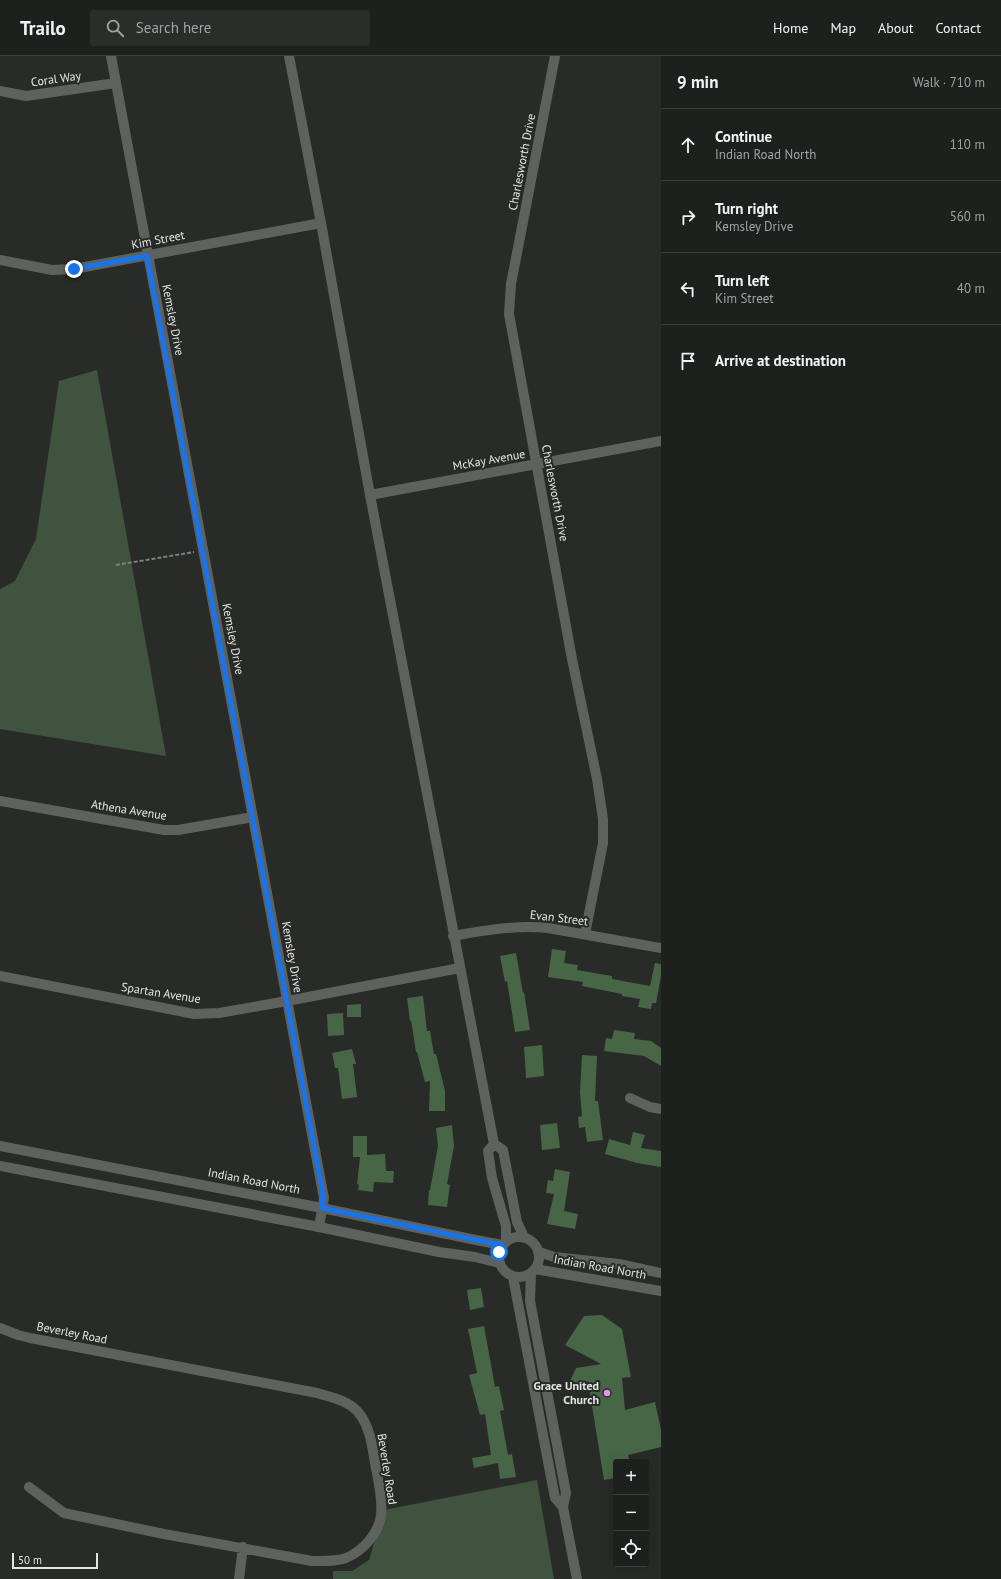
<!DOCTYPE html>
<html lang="en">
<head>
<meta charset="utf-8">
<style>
	:root { --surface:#1e201e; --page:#2b2d2b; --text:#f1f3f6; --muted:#a1a3a4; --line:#3c3e3c }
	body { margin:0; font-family:"PT Sans",sans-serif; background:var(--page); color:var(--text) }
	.controls { position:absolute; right:12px; bottom:12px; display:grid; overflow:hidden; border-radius:4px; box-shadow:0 4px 16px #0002 }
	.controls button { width:36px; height:36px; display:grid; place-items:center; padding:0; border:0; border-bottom:1px solid var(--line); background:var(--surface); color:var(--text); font:20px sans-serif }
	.scale { position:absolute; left:12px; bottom:10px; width:86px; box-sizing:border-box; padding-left:4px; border:2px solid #e4e6e4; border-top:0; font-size:11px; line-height:14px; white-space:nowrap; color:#e4e6e4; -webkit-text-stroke:3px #282b28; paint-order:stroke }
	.stop { position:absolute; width:12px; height:12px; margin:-9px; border:3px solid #1a73e8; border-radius:50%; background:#fff }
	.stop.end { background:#1a73e8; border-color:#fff; box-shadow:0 1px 4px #0008 }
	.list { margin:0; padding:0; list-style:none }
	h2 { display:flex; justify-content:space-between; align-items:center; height:52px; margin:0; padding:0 16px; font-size:17px }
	h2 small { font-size:13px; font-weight:400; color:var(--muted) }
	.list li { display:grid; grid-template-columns:26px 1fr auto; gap:12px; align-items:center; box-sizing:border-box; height:72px; padding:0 16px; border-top:1px solid var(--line) }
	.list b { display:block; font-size:15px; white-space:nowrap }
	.list p { margin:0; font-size:13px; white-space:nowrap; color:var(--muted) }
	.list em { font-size:13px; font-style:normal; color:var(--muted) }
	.icon { flex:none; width:22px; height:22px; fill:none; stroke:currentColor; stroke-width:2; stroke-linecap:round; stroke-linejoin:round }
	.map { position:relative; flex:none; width:661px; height:1523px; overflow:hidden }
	header { display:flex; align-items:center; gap:24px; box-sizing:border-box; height:56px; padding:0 20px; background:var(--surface); border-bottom:1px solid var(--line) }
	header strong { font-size:19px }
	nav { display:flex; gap:22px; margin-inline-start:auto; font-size:14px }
	.search { width:280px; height:36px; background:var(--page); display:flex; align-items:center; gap:10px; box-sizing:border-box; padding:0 14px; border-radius:4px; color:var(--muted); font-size:15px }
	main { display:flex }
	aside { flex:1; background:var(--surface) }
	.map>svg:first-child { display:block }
	.green { fill:#40533f }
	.building { fill:#476645 }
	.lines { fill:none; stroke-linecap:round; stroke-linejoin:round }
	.path { stroke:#7e817e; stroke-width:2; stroke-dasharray:4 2; stroke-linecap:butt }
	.street { stroke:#5e625e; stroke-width:10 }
	.secondary { stroke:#5e625e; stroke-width:10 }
	.route { stroke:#1a73e8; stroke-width:5 }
	.poi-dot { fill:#ee8cf8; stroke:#282b28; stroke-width:1.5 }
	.labels { text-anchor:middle; stroke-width:4; stroke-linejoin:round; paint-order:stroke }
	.street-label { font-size:12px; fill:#e4e6e4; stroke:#282b28 }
	.poi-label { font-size:12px; font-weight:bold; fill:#e4e6e4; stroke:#282b28; text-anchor:end }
</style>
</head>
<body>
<header>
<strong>Trailo</strong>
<div class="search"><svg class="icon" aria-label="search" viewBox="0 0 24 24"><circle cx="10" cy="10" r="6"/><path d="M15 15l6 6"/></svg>Search here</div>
<nav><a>Home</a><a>Map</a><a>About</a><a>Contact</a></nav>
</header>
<main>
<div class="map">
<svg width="661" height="1523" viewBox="0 0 661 1523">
	<rect width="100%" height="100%" fill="#282b28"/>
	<path class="green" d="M97 314 166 700 0 673V533L15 525 36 483 59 325Z
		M537 1424 554 1523H333V1515H352L369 1504 384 1454Z"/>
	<path class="building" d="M552 893 566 895 564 907 578 909 577 914 612 920V923L650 930 655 907 661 908V920L656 947H652L651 953 638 951 640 943 622 940V938L582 930 583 926 548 921Z
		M516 897 523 937 524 936 530 974 515 976 507 925 505 926 500 900Z
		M423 940 427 975H430L434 998H436L445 1035V1055H429L430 1025 425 1026 417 996H416L411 964 410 965 407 942Z
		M361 948V961H347V949Z
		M343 957 344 979 328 980 327 958Z
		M614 974 635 977 634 983 651 985 661 992V1010L644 1000 604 995 606 982 612 983Z
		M542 989 544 1020 526 1022 524 991Z
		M352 993 356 1008H353L357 1041 342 1043 338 1012H335L332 997Z
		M582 999 597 1000 595 1045H598L603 1084 587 1086 585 1071 579 1072 578 1061 582 1060 580 1036Z
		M557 1067 560 1092 542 1094 540 1069Z
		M452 1069 454 1090 447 1128 450 1129 447 1151 428 1149 429 1134H430L438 1090 436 1072Z
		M633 1076 645 1079 641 1092 661 1095V1111L637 1107 605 1098 609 1083 630 1089Z
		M353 1080H367V1099L385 1098 386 1115H394L393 1127 374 1126 373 1136 358 1134 359 1129 357 1128 360 1101H353Z
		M555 1113 570 1116 564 1155 578 1158 575 1173 547 1168 554 1138 546 1137 548 1124 553 1125Z
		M481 1232 484 1251 470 1254 467 1234Z
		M602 1259 622 1273 631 1321 622 1322 625 1354 655 1346 661 1374V1391L628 1399 630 1406H616V1422L604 1424 588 1325 579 1328 570 1325 576 1312 601 1308 565 1289 584 1260Z
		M484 1270 495 1331 499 1330 504 1354 500 1355 508 1399 512 1398 516 1421 500 1423 498 1407 474 1412 472 1402 491 1399 485 1358 480 1359 469 1319 477 1317 468 1273Z"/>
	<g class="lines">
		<path class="path" d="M116 509 194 496"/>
		<path class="street" d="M111 0 323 1137 324 1142 319 1171
			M555 0 511 228 509 258 572 603 597 723 603 763V787L585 878
			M0 35 26 40 116 27
			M0 204 52 214 74 213 321 167
			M370 439 661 385
			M0 745 164 774H178L253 761
			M453 880C485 874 515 869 548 872L661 892
			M0 920 194 958 219 957 287 945 460 912
			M630 1042 650 1051 661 1053
			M0 1272 18 1279 30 1282 317 1337C330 1341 348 1344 358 1356 370 1370 372 1389 375 1407 378 1424 383 1442 381 1459 379 1477 363 1495 346 1502 335 1506 323 1505 312 1505L164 1478 64 1457 29 1431
			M239 1523 243 1491"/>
		<path class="secondary" d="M289 0 321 167 370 439 494 1088 503 1094 517 1166 524 1181
			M494 1088 488 1095 492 1122 506 1170V1185
			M0 1090 322 1152 471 1183 502 1189
			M0 1110 319 1171 439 1196 475 1201 499 1207
			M499 1201a20 20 0 1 1 40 0a20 20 0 1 1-40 0Z
			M539 1196 554 1201 619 1208 661 1217
			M535 1213 661 1235
			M531 1218 530 1245 566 1437 563 1451 577 1523
			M513 1221 555 1442 563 1451"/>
	</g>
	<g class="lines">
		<path class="route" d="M74 213 147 200 323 1138 322 1152 471 1183 502 1189 499 1196"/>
	</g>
	<circle class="poi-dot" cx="607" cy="1337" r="4"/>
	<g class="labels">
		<g class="street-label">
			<text transform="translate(56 23) rotate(-8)" y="4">Coral Way</text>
			<text transform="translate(522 106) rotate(-79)" y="4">Charlesworth Drive</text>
			<text transform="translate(158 184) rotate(-11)" y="4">Kim Street</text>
			<text transform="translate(173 264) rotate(79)" y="4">Kemsley Drive</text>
			<text transform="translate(489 404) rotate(-10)" y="4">McKay Avenue</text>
			<text transform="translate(555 437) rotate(79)" y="4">Charlesworth Drive</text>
			<text transform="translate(233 583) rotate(79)" y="4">Kemsley Drive</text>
			<text transform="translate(129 754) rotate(9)" y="4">Athena Avenue</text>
			<text transform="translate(559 862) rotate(7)" y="4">Evan Street</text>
			<text transform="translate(292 901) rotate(80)" y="4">Kemsley Drive</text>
			<text transform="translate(161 937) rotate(9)" y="4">Spartan Avenue</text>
			<text transform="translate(254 1125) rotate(11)" y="4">Indian Road North</text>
			<text transform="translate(600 1211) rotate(10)" y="4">Indian Road North</text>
			<text transform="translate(72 1277) rotate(11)" y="4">Beverley Road</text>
			<text transform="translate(387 1413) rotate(81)" y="4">Beverley Road</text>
		</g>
		<g class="poi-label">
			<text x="599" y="1334">Grace United<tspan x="599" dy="14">Church</tspan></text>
		</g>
	</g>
</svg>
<div class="controls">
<button>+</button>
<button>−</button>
<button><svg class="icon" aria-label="locate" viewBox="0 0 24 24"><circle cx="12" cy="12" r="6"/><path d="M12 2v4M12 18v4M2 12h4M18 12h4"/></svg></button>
</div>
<div class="scale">50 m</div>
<div class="stop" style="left:499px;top:1196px"></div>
<div class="stop end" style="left:74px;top:213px"></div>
</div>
<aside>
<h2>9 min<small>Walk · 710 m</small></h2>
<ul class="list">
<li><svg class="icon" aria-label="ahead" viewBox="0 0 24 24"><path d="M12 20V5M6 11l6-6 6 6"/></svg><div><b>Continue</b><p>Indian Road North</p></div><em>110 m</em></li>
<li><svg class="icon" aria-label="right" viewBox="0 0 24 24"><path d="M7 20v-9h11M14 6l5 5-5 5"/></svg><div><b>Turn right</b><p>Kemsley Drive</p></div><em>560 m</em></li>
<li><svg class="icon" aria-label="left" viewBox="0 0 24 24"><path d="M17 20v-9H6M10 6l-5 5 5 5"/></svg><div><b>Turn left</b><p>Kim Street</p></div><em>40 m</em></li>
<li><svg class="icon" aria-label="arrive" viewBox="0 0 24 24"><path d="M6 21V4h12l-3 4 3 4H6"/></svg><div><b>Arrive at destination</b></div></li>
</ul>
</aside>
</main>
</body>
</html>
